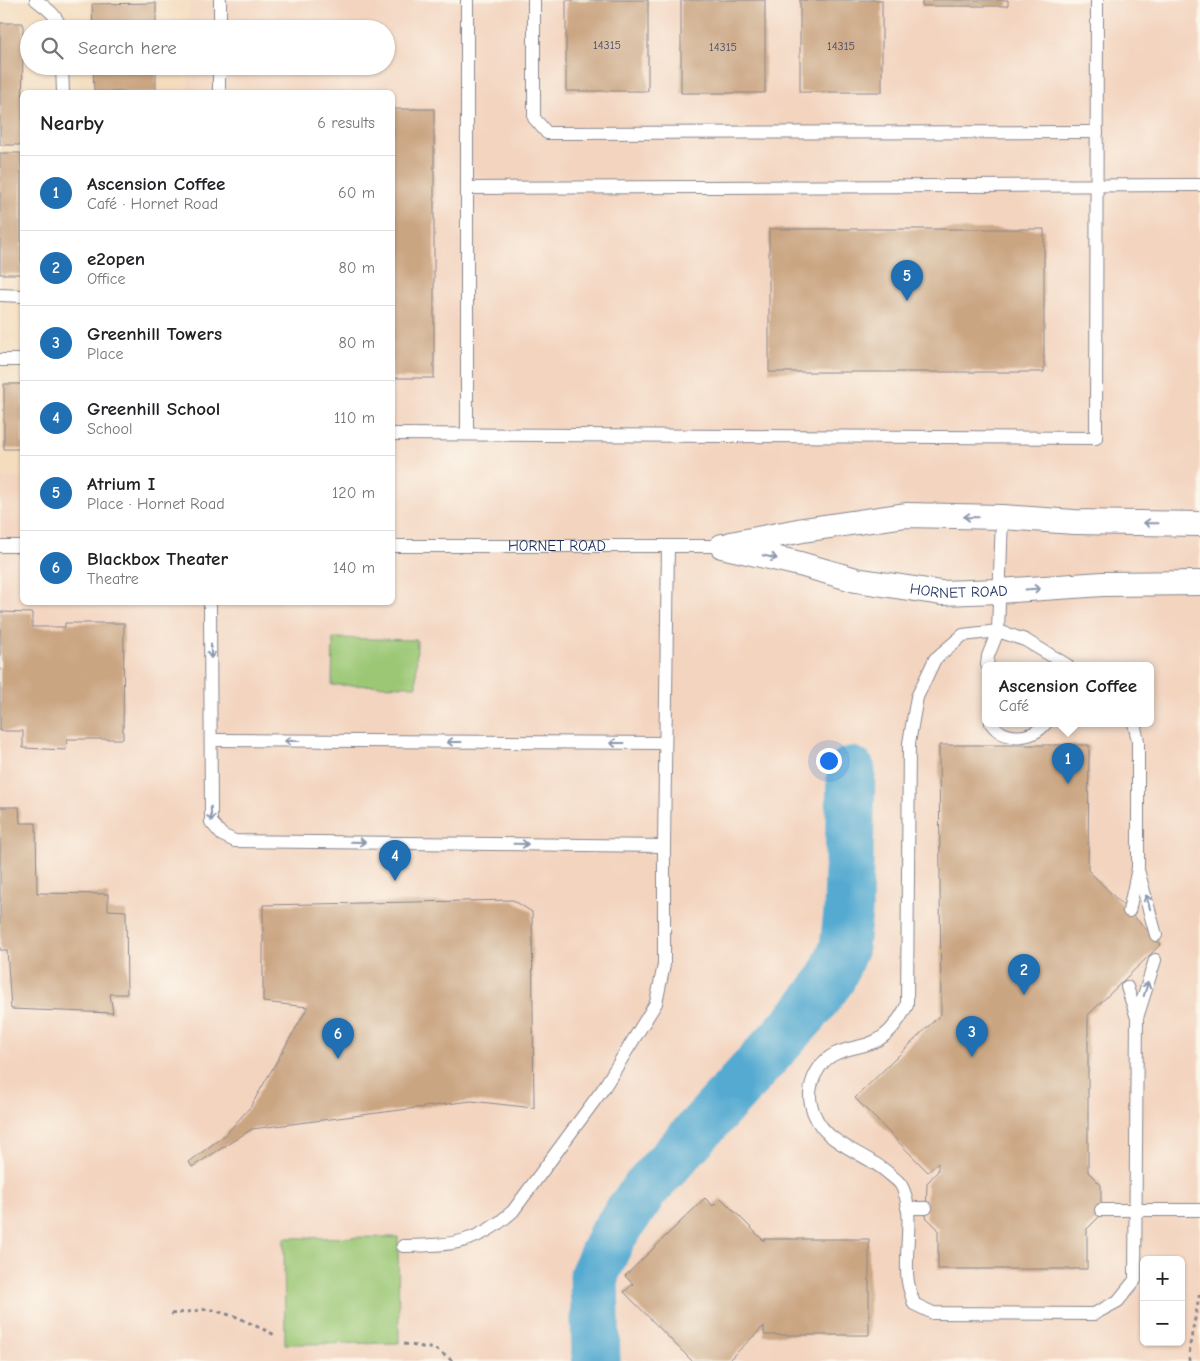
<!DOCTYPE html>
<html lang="en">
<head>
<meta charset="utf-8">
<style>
	:root { --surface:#fff; --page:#f6f6f6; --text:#202124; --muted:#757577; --line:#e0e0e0; --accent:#1f6fb2 }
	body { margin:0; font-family:"Comic Neue",sans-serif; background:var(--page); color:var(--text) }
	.controls { position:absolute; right:15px; bottom:15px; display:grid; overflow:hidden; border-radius:8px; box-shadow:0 1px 4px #0004 }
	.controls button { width:45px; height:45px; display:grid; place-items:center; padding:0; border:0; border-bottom:1px solid var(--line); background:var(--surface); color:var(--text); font:25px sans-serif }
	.you { position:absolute; left:828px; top:760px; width:18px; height:18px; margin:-12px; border:4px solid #fff; border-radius:50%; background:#1a73e8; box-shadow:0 0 0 8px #1a73e833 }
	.badge { display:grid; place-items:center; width:32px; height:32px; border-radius:50%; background:var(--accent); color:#fff; font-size:16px; font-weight:700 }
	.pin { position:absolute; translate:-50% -41px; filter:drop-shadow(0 1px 2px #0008) }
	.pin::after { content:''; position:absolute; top:26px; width:18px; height:15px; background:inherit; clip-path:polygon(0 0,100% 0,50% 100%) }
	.popup { position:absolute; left:982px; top:662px; width:172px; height:65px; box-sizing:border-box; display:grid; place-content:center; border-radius:8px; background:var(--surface); filter:drop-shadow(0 1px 4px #0005); font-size:16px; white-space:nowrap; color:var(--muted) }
	.popup b { font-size:19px; color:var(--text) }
	.popup::after { content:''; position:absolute; left:50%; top:100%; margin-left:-10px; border:10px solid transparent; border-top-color:var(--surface) }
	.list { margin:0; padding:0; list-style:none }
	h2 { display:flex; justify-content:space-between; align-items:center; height:65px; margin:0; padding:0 20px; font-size:21px }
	h2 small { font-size:16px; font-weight:400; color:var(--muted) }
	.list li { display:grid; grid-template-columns:32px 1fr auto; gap:15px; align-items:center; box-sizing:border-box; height:75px; padding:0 20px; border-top:1px solid var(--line) }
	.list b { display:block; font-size:19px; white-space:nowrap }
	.list p { margin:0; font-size:16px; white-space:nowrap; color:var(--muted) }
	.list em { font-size:16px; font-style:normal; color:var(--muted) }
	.icon { flex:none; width:28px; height:28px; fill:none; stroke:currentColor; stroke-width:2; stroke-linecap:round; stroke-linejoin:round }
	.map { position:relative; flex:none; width:1200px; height:1361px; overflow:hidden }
	.search { position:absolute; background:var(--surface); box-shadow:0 1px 4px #0004; left:20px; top:20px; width:375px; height:55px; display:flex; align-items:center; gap:12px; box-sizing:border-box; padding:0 18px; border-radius:28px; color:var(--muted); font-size:19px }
	.panel { position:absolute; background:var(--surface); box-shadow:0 1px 4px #0004; left:20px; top:90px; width:375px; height:515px; border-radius:8px }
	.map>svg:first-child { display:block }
	.built { fill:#f3d4bf; fill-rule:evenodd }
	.green { fill:#9cc876; stroke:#5c7c6a }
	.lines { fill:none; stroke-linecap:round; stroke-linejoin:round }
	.river { stroke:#55aad1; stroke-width:49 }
	.building { fill:#caa582 }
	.lane-casing { stroke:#88868e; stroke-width:14 }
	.street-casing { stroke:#88868e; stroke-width:26 }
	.path { stroke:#88868e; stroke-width:3; stroke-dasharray:4 4; stroke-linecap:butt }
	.lane { stroke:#fff; stroke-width:12 }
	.street { stroke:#fff; stroke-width:24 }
	.oneway { stroke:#8d97ae }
	.labels { text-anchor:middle; stroke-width:5; stroke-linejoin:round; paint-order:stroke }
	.number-label { font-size:12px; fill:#474c67 }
	.street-label { font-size:15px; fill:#1b2f5e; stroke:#fbf7ec }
</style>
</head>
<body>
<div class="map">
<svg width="1200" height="1361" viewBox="0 0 1200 1361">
	<rect width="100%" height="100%" fill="#fbf7ec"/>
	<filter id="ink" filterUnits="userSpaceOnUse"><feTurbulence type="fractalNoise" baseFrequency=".02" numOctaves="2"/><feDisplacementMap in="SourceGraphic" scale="10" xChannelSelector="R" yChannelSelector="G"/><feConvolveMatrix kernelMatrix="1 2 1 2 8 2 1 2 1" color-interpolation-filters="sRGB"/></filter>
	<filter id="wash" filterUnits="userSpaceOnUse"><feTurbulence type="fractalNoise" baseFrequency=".0096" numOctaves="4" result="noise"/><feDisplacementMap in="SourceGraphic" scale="20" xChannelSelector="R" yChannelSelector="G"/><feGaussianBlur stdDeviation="1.12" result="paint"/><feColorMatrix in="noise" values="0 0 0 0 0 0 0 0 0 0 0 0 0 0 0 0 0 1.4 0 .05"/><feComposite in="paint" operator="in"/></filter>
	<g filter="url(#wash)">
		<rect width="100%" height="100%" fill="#f4dcbd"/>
		<path class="built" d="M189 0H1200L1199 1361H0V477L22 478V602H392V92H188V66H386V29H189ZM986 665H1150V723H986ZM1144 1260H1181V1342H1144Z"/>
		<path class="green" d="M333 638 417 640 416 686 332 685Z
			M398 1237 399 1343 285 1344 284 1238Z"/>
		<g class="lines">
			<path class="river" d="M596 1361 594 1275 612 1236 645 1189 806 1012 831 979 844 947 848 912 851 771"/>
		</g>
		<g id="blocks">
			<path class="building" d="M566 0H648V91H566Z
				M681 0H765V93H681Z
				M800 0H882V92H800Z
				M922 0H1008V6H922Z
				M156 3V29H93L92 4Z
				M0 23H23L22 145H0Z
				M93 66H156V92H94Z
				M392 109H434V378H392Z
				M0 153H21V274H0Z
				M769 229H1044V372H769Z
				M4 384H22V449H4Z
				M0 612 32 613V627H65V623H124L123 739H67L66 750 23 748V731H0Z
				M939 745H1089L1088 870 1161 944 1088 1015V1172L1101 1185V1215L1087 1229V1269H938V1229L926 1217 927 1183 938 1171V1163L928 1172 855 1098 941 1014Z
				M0 807H19L20 823H36L37 893 108 894V910L126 911 127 994H110L113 1013 11 1009 7 950H0Z
				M513 900 532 912 534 1108 471 1101 252 1129 192 1167 189 1162 225 1135 251 1106 308 1007 263 1002V905Z
				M705 1198 713 1206 721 1198 764 1241V1239H869V1335H764V1326L728 1361H692L624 1292 633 1284 625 1276Z"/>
		</g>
	</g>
	<g filter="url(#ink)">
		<use href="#blocks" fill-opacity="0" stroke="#88868e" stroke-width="1"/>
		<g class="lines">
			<g class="lane-casing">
				<g id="lane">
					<path d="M36 0C45 7 59 16 60 29"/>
					<path d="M534 0V118L547 133 1097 132"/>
					<path d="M220 29V0"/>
					<path d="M62 66 63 92"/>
					<path d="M219 92V66"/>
					<path d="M468 188 1200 185"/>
					<path d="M0 295 22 296"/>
					<path d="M0 360H22"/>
					<path d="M392 434 1096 438 1097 0"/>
					<path d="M467 434V0"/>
					<path d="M1002 517 998 631 963 635 935 659 917 697 909 743 907 1005C898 1023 886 1040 865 1045 847 1050 830 1051 819 1068 812 1078 808 1092 811 1104 819 1143 859 1149 887 1172 891 1176 898 1180 901 1185 916 1211 903 1253 908 1282 909 1289 912 1297 914 1304L933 1313 1094 1314 1118 1301 1135 1280 1137 1018 1127 987"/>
					<path d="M0 546H22"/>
					<path id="s1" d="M392 546H722"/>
					<path d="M210 602 211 822 222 835 235 841 664 846 668 546"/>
					<path d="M987 665 988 656 998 631 1025 640 1067 665"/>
					<path d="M991 723C1004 742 1032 740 1046 723"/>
					<path d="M211 740 665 743"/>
					<path d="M1138 870 1156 935"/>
					<path d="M1129 911 1138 868V741L1134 723"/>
					<path d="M1137 1018 1155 960"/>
					<path d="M907 1208H926"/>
					<path d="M1101 1210H1200"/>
					<path d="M403 1246C451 1245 476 1245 513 1211L603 1089 656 1003 664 965V846"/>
				</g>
			</g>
			<g class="street-casing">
				<g id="street">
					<path d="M731 544 803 530 906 515 1002 517 1074 522 1200 524"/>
					<path id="s2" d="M722 546 800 564 856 580 941 593 999 591 1103 584 1200 583"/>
				</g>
			</g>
			<path class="path" d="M171 1314 209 1309 237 1317 275 1335
				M404 1344 435 1349 453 1361
				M1189 1361 1190 1345 1200 1292"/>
			<use href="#lane" class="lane"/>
			<use href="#street" class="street"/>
		</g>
		<defs><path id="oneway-shaft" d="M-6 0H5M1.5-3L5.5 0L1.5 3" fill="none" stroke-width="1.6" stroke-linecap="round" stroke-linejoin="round" transform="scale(1.25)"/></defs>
		<g class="oneway">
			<use href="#oneway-shaft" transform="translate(971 517) rotate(-179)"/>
			<use href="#oneway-shaft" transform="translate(1151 523) rotate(-179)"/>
			<use href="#oneway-shaft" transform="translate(770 557) rotate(13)"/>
			<use href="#oneway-shaft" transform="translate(1033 589) rotate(-4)"/>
			<use href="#oneway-shaft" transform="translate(211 651) rotate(90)"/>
			<use href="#oneway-shaft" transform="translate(292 741) rotate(-180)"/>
			<use href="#oneway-shaft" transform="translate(454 742) rotate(-180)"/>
			<use href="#oneway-shaft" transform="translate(617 743) rotate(-180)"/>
			<use href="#oneway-shaft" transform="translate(211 814) rotate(88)"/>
			<use href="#oneway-shaft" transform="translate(358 842) rotate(1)"/>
			<use href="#oneway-shaft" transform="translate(521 844) rotate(1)"/>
			<use href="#oneway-shaft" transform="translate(1148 902) rotate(-107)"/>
			<use href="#oneway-shaft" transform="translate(1146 989) rotate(-72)"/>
		</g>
	</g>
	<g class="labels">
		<g class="number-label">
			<text x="607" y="49">14315</text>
			<text x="841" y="50">14315</text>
			<text x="723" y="51">14315</text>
		</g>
		<g class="street-label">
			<text dy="5" stroke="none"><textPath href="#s1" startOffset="165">HORNET ROAD</textPath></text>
			<text dy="5" stroke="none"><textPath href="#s2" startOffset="242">HORNET ROAD</textPath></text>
		</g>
	</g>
</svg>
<div class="controls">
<button>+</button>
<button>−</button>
</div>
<div class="you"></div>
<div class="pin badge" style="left:1068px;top:784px">1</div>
<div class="popup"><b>Ascension Coffee</b>Café</div>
<div class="pin badge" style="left:1024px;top:995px">2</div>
<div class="pin badge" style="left:972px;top:1057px">3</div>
<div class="pin badge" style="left:395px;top:881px">4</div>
<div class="pin badge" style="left:907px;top:301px">5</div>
<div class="pin badge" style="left:338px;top:1059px">6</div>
<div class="search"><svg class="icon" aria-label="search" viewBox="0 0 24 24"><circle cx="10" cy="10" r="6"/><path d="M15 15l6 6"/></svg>Search here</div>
<section class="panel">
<h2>Nearby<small>6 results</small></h2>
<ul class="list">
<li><span class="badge">1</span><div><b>Ascension Coffee</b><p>Café · Hornet Road</p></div><em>60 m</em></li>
<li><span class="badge">2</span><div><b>e2open</b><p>Office</p></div><em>80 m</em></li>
<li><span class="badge">3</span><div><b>Greenhill Towers</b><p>Place</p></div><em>80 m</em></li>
<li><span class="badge">4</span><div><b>Greenhill School</b><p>School</p></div><em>110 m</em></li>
<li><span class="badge">5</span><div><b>Atrium I</b><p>Place · Hornet Road</p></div><em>120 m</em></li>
<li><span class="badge">6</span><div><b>Blackbox Theater</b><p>Theatre</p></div><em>140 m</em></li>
</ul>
</section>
</div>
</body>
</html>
